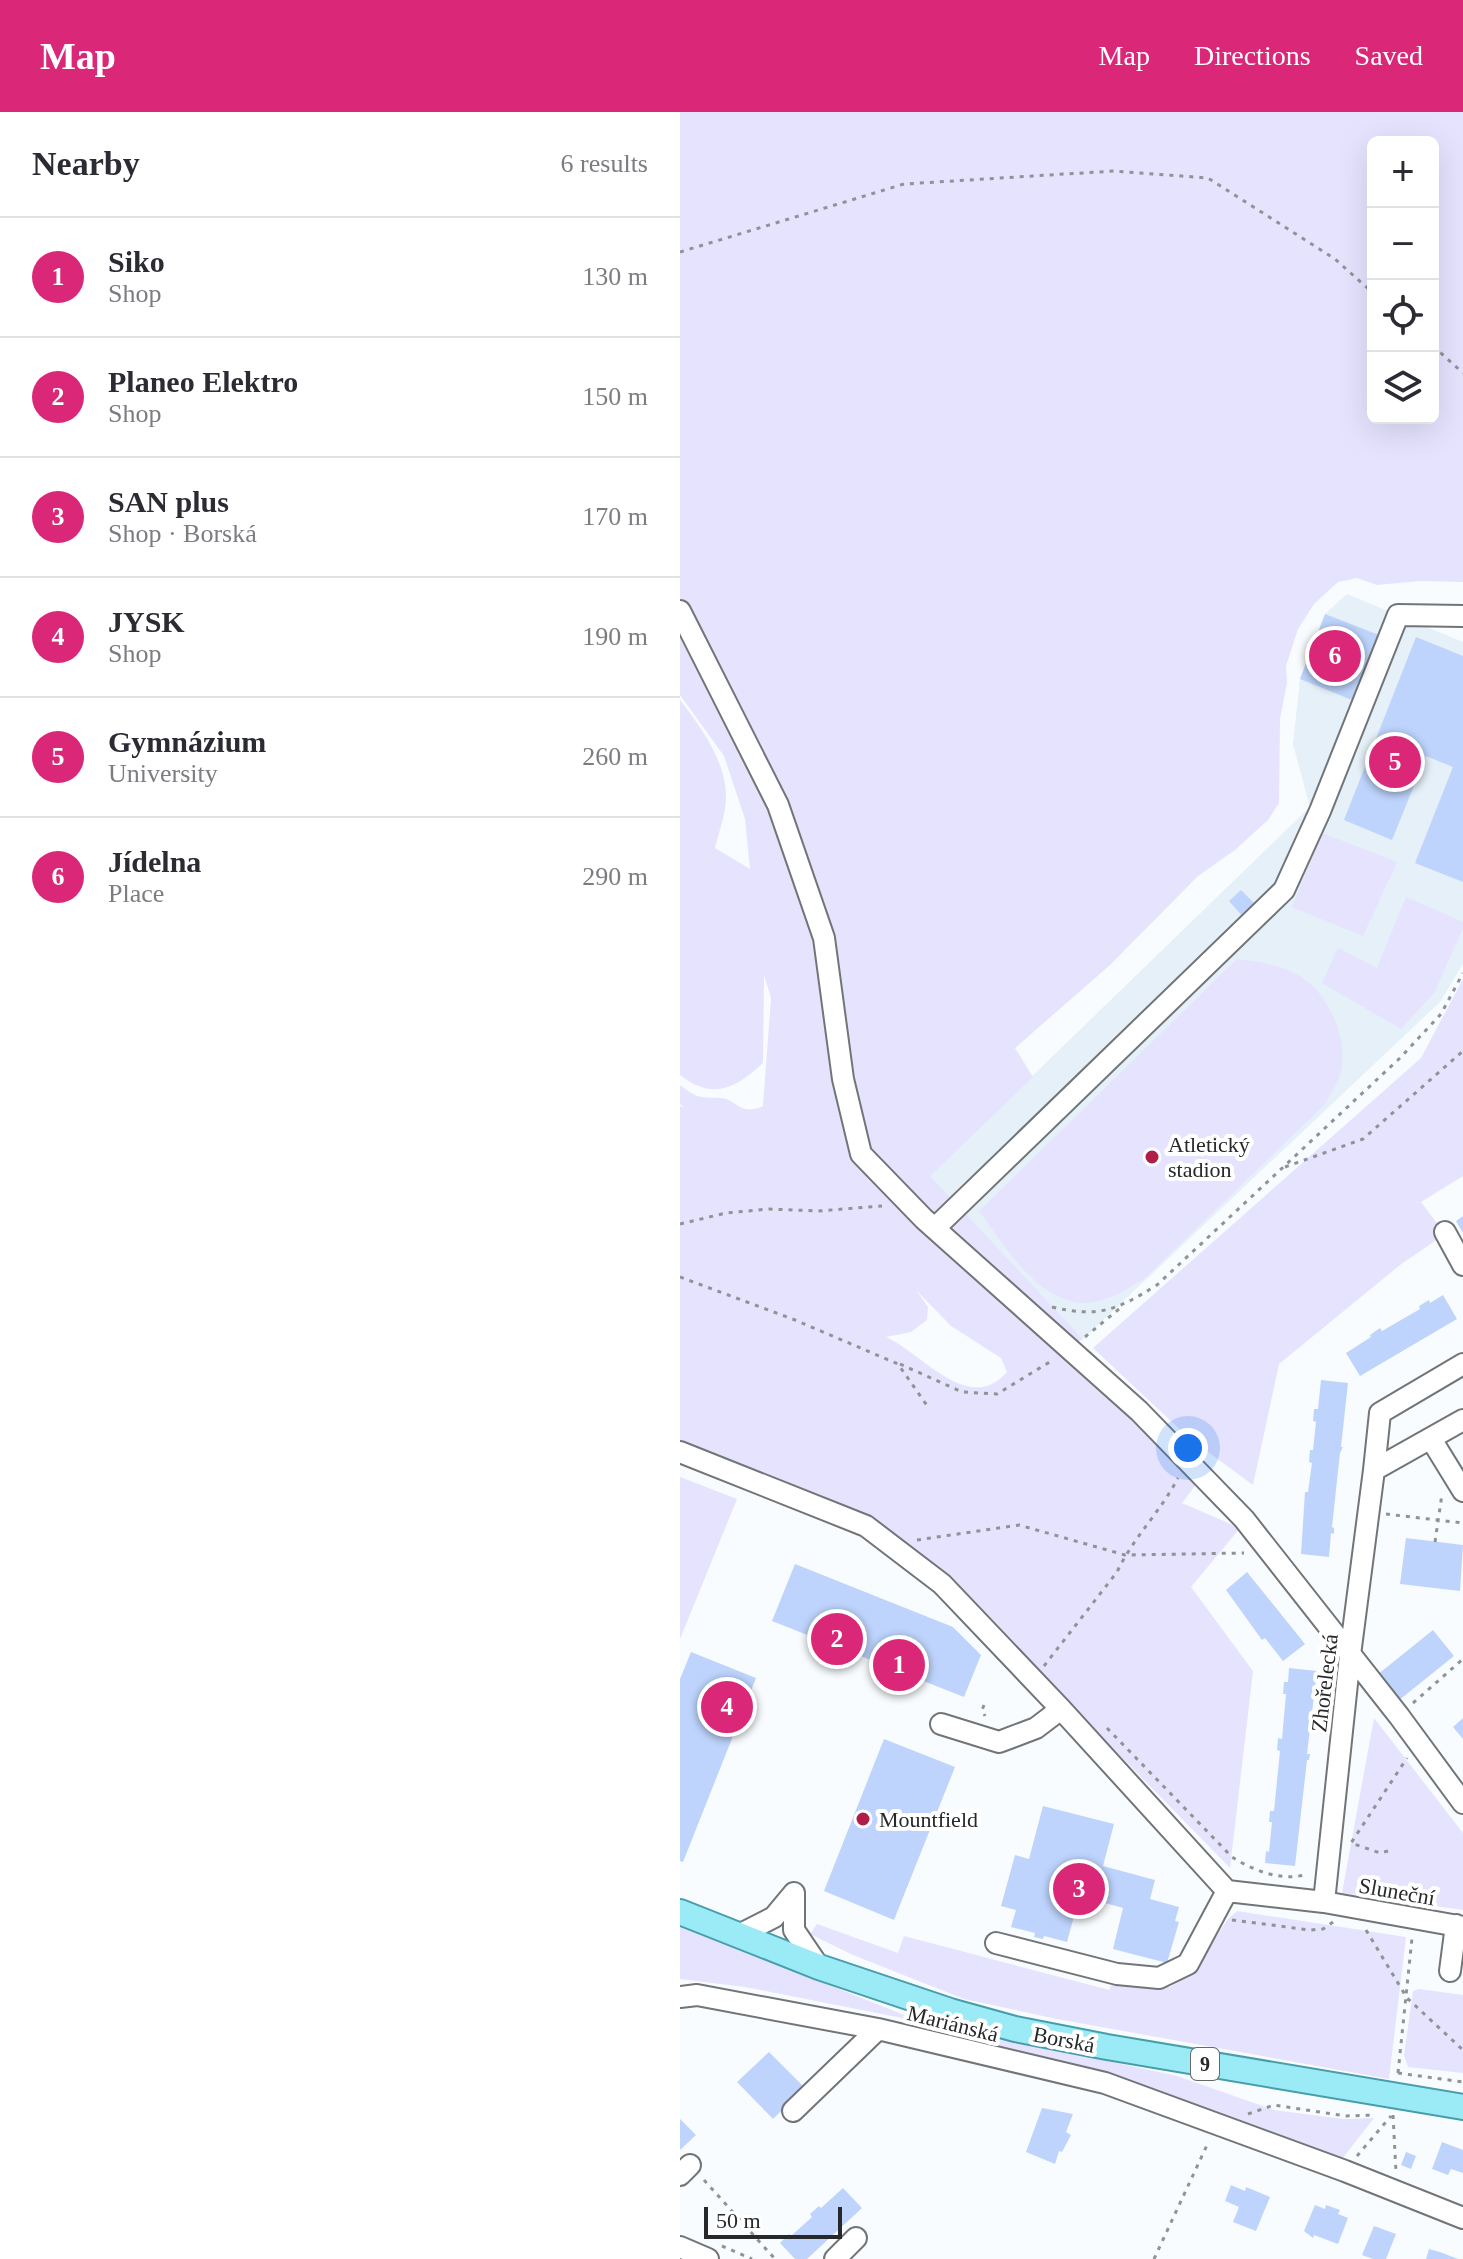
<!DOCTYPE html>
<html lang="en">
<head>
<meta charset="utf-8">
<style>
	:root { --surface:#fff; --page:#f7f7f7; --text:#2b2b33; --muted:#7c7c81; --line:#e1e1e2; --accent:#db2777 }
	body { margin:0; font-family:Georgia,serif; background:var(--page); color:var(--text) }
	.controls { position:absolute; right:24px; top:24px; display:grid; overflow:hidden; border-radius:12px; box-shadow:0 8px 32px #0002 }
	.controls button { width:72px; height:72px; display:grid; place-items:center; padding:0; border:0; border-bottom:2px solid var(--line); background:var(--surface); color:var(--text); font:40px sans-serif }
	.scale { position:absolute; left:24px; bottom:20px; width:138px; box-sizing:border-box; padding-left:8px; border:4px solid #262829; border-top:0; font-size:22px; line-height:28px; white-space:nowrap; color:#262829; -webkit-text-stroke:6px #fff; paint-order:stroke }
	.you { position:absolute; left:508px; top:1336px; width:28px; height:28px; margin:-20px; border:6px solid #fff; border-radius:50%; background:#1a73e8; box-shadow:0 0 0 12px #1a73e833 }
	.badge { display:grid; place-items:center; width:52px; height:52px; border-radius:50%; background:var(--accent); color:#fff; font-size:26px; font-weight:700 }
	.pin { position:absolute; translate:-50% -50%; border:4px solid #fff; box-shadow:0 2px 8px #0006 }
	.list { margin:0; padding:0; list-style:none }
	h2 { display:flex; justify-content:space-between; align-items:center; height:104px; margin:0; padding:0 32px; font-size:34px }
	h2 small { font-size:26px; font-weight:400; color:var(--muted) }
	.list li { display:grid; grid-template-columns:52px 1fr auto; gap:24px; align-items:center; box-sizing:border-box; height:120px; padding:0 32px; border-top:2px solid var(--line) }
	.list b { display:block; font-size:30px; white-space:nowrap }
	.list p { margin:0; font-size:26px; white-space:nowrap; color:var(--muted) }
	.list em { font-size:26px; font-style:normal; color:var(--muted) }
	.icon { flex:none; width:44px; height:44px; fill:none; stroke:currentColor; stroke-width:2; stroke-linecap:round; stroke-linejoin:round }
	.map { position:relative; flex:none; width:783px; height:2147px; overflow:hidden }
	header { display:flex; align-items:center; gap:48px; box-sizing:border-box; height:112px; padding:0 40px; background:var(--accent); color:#fff }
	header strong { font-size:38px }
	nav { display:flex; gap:44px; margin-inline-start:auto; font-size:28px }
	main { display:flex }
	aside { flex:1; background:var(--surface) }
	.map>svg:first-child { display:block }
	.built { fill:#e5f0f8 }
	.green { fill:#e5e3fe; fill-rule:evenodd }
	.building { fill:#bed4fc }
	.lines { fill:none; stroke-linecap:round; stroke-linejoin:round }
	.minor-casing { stroke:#727578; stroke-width:24 }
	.major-casing { stroke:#479eaa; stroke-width:28 }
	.path { stroke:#909395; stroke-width:3; stroke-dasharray:4 6; stroke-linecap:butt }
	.minor { stroke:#fff; stroke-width:20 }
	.major { stroke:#9bebf6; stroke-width:24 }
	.poi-dot { fill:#b01d49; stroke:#fff; stroke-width:3 }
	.labels { text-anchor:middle; stroke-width:8; stroke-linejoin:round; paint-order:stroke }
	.shield { fill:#fff; stroke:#676869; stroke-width:2 }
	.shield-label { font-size:20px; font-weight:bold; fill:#262829 }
	.poi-label { font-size:22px; fill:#262829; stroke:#fff; text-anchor:start }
	.street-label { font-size:22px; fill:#262829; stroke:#fff }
</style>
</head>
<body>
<header>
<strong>Map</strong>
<nav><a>Map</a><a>Directions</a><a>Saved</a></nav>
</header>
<main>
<aside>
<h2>Nearby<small>6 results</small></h2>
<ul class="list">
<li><span class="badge">1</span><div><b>Siko</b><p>Shop</p></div><em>130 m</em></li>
<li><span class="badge">2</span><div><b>Planeo Elektro</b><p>Shop</p></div><em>150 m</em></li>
<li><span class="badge">3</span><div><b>SAN plus</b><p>Shop · Borská</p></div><em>170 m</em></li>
<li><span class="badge">4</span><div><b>JYSK</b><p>Shop</p></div><em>190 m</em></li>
<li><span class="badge">5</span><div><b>Gymnázium</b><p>University</p></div><em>260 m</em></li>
<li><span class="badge">6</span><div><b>Jídelna</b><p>Place</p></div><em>290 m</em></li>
</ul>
</aside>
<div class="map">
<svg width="783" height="2147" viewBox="0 0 783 2147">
	<rect width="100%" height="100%" fill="#f8fcff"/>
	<path class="built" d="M667 482 783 530V852L760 890 403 1227 249 1064 630 695 613 632 620 567 645 502Z"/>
	<path class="green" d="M0 0H783V470L739 469 697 473 677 466 658 470 634 492 618 517 606 554 607 571 600 607 599 691 588 708 555 738 518 764 430 853 335 936 353 965 250 1064 403 1227 388 1235 518 1370 502 1391 560 1416 511 1475 573 1559 550 1756 377 1579 190 1406 0 1331V994L5 996 0 992V973C18 987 19 985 41 986 57 987 59 1005 83 994L91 886 84 863 83 951C56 976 33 989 0 963V588C21 615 46 649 46 685 46 702 39 719 35 736L70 757 65 707 44 644 0 583ZM693 30H753V306H693ZM236 1178 271 1214 321 1246 327 1260C289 1304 242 1241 206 1225L231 1220 247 1208 248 1195Z
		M642 721 717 750 683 824 612 795Z
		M726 785 783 810V816L754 881 721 917 642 871 658 836 697 856Z
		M557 847C608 853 638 863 657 914 662 927 665 950 660 963 656 973 650 982 646 991L464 1167C447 1177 427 1190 406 1191 358 1191 324 1133 299 1099Z
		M783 867V1064L741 1090 765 1122 720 1153 599 1252 573 1373 509 1326 413 1236 741 946Z
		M0 1365 57 1387 0 1527Z
		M694 1606 783 1721V1798L662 1781Z
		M557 1799 726 1825 709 1967 377 1907 284 1887 173 1843 130 1822 137 1812 218 1841 224 1824 429 1878 437 1862 490 1875 514 1861 547 1808Z
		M0 1814 237 1908 497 1964 594 1998 663 2007 694 2006 662 2047 419 1961 299 1930 217 1905 65 1875 0 1867Z
		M739 1877 783 1883V1961L728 1955 724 1943 733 1879Z"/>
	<path class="building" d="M645 502 699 523 672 588 620 567Z
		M736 525 783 544V770L735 751 773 655 746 644 712 728 664 708Z
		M561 778 577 794 564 806 549 789Z
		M783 1104V1121L776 1109Z
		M763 1183 777 1207 680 1264 666 1241 691 1225 690 1223 700 1216 702 1219 740 1197 739 1194 749 1188 750 1191Z
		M641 1268 668 1271 661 1335H663L660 1341 652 1415 654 1416V1422L651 1421 649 1445 621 1442 625 1380H628L632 1351 629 1350 630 1338H633L636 1310 633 1309 634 1297H638Z
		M726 1426 783 1433 780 1479 720 1472Z
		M115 1452 273 1515 301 1543 284 1585 92 1509Z
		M567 1460 625 1532 603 1549 585 1526 582 1528 546 1478Z
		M753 1518 774 1544 718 1589 697 1563Z
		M11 1540 76 1566 3 1750 0 1749V1567Z
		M609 1556 637 1559 627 1642H630L629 1648H627L615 1754 585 1751 586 1739 589 1740 592 1710H589L590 1699H594L600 1639 597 1638 598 1626 602 1627 606 1582H603L604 1570H608Z
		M783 1606V1627L773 1615Z
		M204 1627 275 1655 214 1808 144 1779Z
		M363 1694 434 1712 423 1754 475 1768 470 1787 499 1795 495 1809 499 1810 487 1851 433 1837 443 1796 414 1788 412 1794 398 1790 387 1830 364 1824 363 1827 354 1825 355 1821 331 1815 336 1798 321 1794 335 1743 349 1747Z
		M89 1940 125 1976 93 2007 57 1970Z
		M362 1996 393 2002 386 2020 391 2023 382 2040 379 2039 375 2052 346 2040Z
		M0 2007 16 2023 0 2038Z
		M762 2030 783 2038V2061L771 2057 768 2063 752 2057Z
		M726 2040 736 2044 731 2057 721 2053Z
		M551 2073 565 2079 566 2075 590 2085 576 2119 553 2110 559 2095 545 2089Z
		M163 2076 182 2096 127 2147H115L100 2131 109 2122 111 2124 132 2105 130 2102 139 2094 141 2096Z
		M635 2093 645 2097 646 2093 660 2098 658 2102 668 2106 658 2132 634 2123 633 2126 624 2119Z
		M694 2114 716 2122 706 2147H693L682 2143Z
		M749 2137 760 2140 778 2147H746Z"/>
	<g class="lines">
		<g class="minor-casing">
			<path id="minor" d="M0 499 98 693 144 826 163 967 181 1042 244 1107 459 1299 564 1407 719 1604 783 1691
				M255 1116 604 778 640 699 718 503 783 504
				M765 1120 783 1153
				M751 1327 783 1379
				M0 1340 186 1414 262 1472 381 1597 547 1779 644 1790 783 1815
				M694 1358 700 1301 783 1252
				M261 1612 319 1630 356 1616 381 1597
				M114 1781V1818L139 1855
				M644 1790 670 1543 694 1358 783 1308
				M57 1824 94 1805 114 1781
				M316 1831 437 1862 479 1866 508 1852 547 1779
				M770 1859 776 1813
				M0 1885 17 1883 198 1917 425 1971 665 2059 783 2106
				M113 1999 198 1917
				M0 2063 10 2053
				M0 2135 28 2147
				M155 2147 176 2126"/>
		</g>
		<g class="major-casing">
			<path id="major" d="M0 1800 139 1855 270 1899 335 1917 427 1935 783 1995"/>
		</g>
		<path class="path" d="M0 140 224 72 434 59 528 66 655 147 693 181
			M753 234 783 261
			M605 1055 683 1027 783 939
			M0 1112 46 1101 89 1097 138 1099 202 1094
			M0 1165 115 1208 218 1252 248 1295
			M372 1195C419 1206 437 1198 477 1173L720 946 761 902 783 861
			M405 1225 439 1197
			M220 1252 282 1280 317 1282 373 1248
			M706 1402 783 1411
			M237 1428 339 1413 445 1443 564 1441
			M755 1430 762 1382
			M364 1554 437 1460C453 1426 481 1399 498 1366
			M733 1591 783 1547
			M304 1593 302 1598 305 1604
			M427 1616 552 1745C574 1759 602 1770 628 1762
			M708 1739 700 1741 671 1731 727 1646
			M552 1808 630 1818 643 1817 653 1810
			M686 1818 727 1886 783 1938
			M718 1961 732 1826
			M718 1961 783 1970
			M568 2002 594 1993 666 2004 694 2003
			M713 2003 716 2060
			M677 2044 711 2004
			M24 2068 95 2147
			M42 2134 72 2147
			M474 2147 528 2031"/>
		<use href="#minor" class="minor"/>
		<use href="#major" class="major"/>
	</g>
	<g class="poi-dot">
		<circle cx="472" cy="1045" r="8"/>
		<circle cx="183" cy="1707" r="8"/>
	</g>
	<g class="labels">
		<rect class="shield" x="511" y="1936" width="28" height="32" rx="6"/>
		<g class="shield-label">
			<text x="525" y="1959">9</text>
		</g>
		<g class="poi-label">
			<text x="488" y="1040">Atletický<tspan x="488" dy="25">stadion</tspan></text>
			<text x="199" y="1715">Mountfield</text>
		</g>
		<g class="street-label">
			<text transform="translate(644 1571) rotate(-83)" y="8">Zhořelecká</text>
			<text transform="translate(717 1779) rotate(10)" y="8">Sluneční</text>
			<text transform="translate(273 1911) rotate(14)" y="8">Mariánská</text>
			<text transform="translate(384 1927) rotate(11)" y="8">Borská</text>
		</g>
	</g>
</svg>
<div class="controls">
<button>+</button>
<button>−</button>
<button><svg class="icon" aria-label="locate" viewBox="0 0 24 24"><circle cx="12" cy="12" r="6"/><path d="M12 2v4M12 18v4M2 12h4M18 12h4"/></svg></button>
<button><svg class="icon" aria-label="layers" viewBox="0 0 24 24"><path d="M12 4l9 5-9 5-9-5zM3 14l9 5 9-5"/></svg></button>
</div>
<div class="scale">50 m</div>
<div class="you"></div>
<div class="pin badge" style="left:219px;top:1553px">1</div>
<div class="pin badge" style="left:157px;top:1527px">2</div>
<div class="pin badge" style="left:399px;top:1777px">3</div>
<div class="pin badge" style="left:47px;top:1595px">4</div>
<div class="pin badge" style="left:715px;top:650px">5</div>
<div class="pin badge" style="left:655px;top:544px">6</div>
</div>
</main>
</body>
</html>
